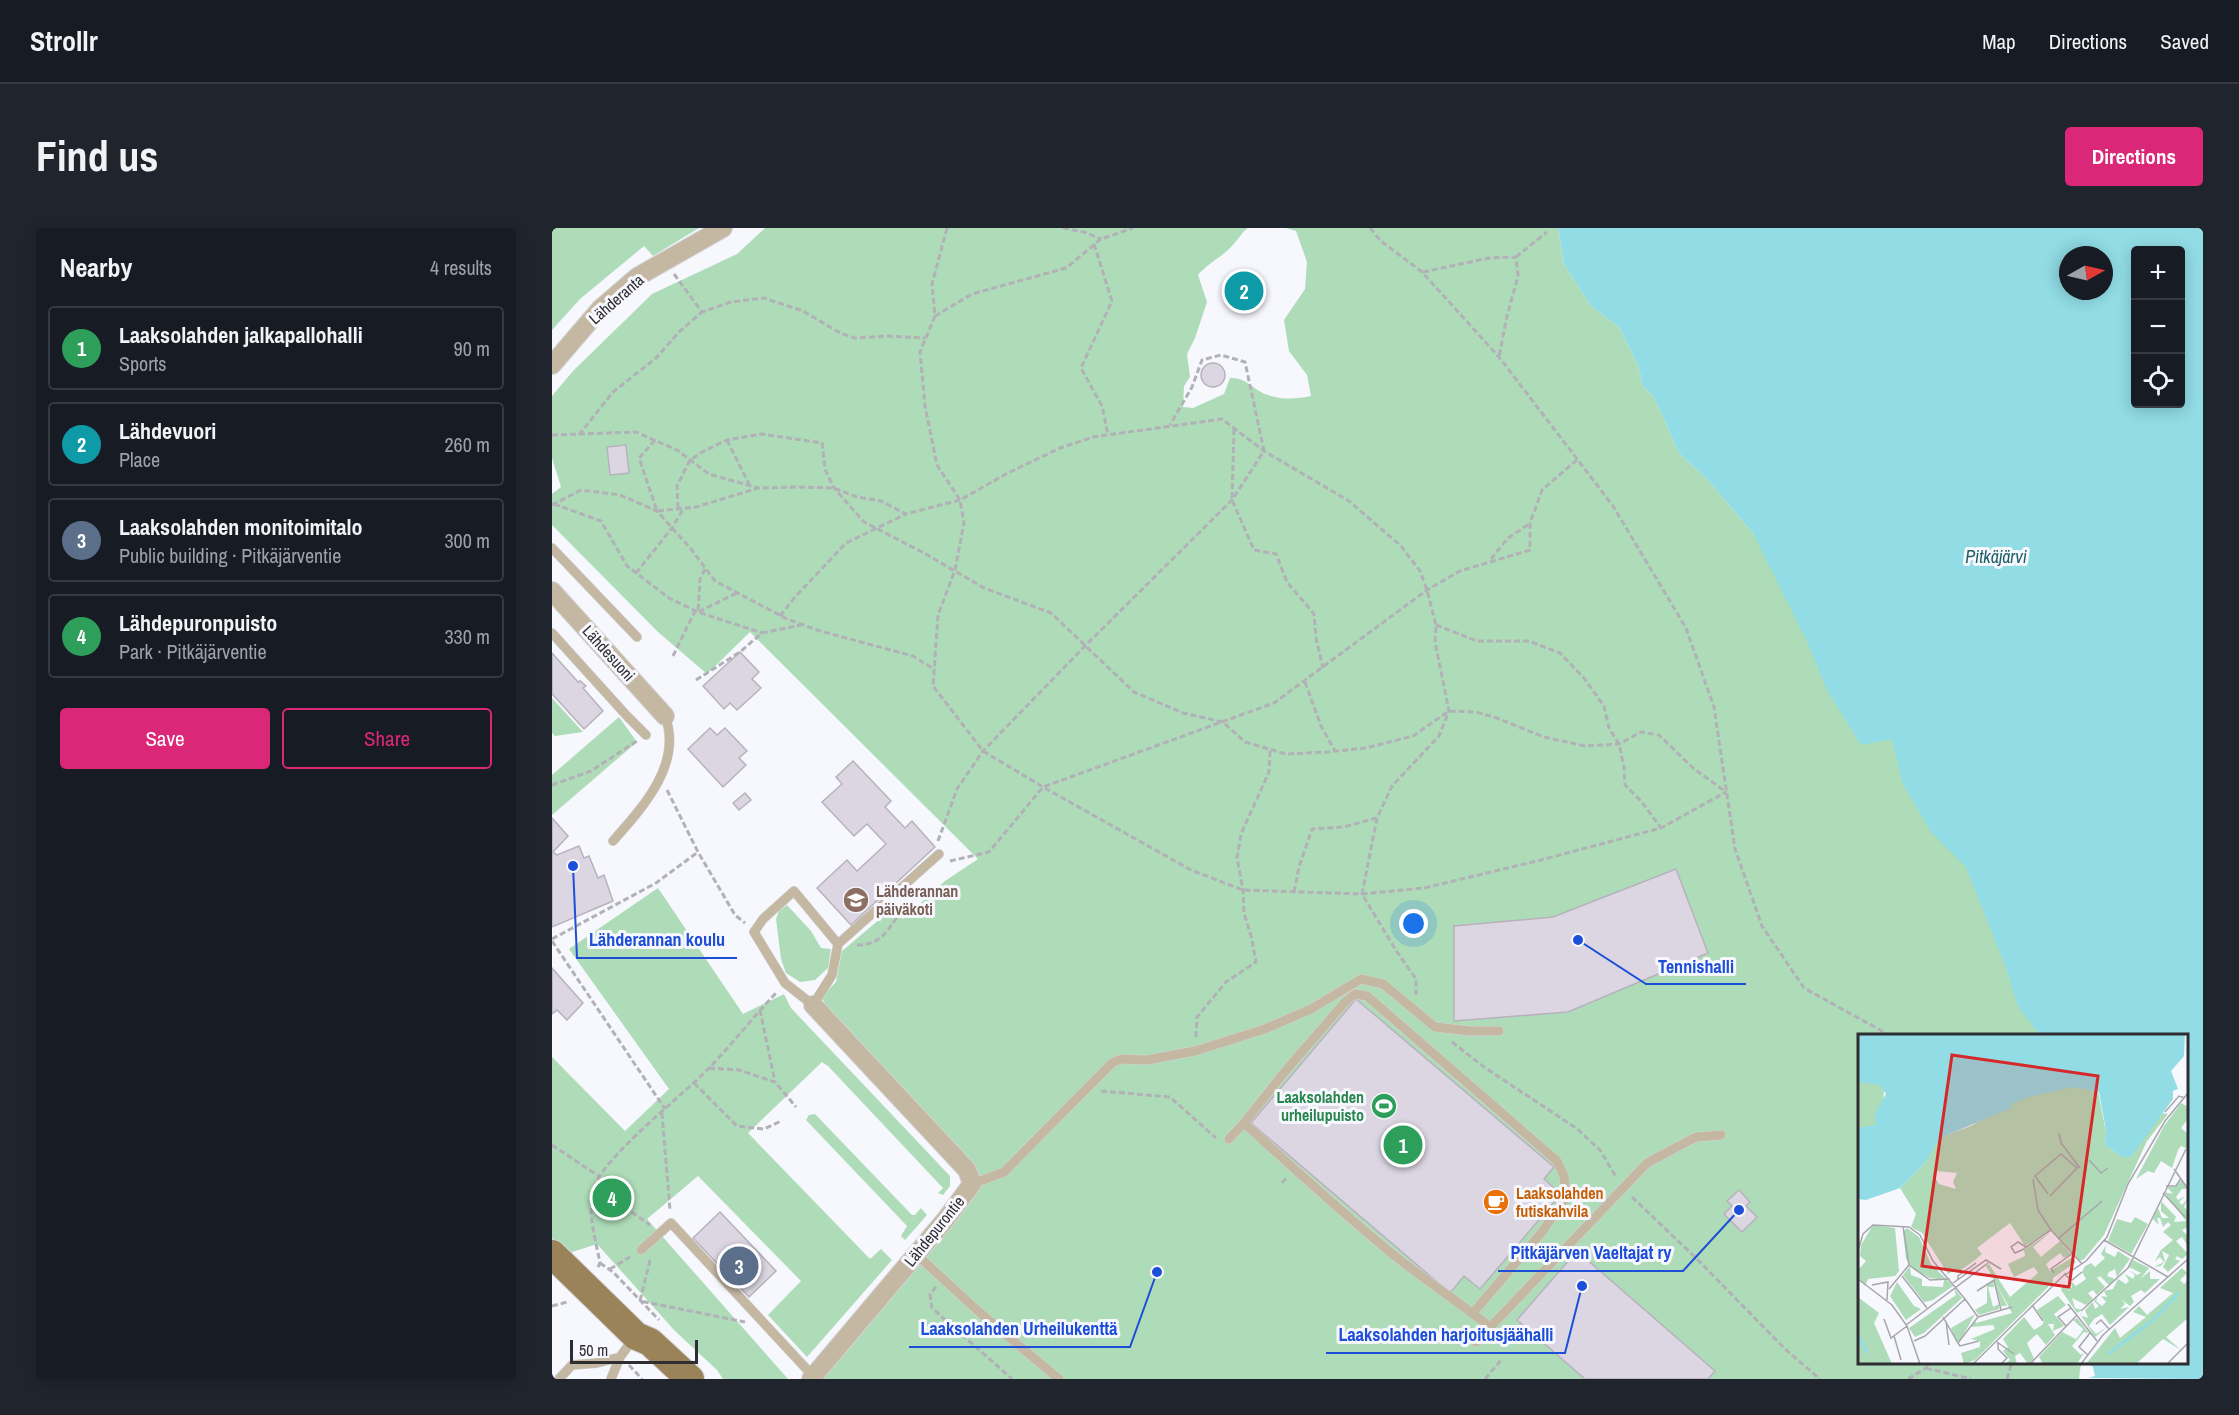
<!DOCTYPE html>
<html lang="en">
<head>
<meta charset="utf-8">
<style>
	:root { --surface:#171b24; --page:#20242c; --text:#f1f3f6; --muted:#9ea1a6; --line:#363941; --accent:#db2777 }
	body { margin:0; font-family:"Archivo Narrow",sans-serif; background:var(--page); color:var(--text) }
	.controls { position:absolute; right:18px; top:18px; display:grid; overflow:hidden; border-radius:6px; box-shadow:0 3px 15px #0003 }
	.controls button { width:54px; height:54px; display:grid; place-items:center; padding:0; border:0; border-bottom:2px solid var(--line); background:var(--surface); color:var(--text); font:30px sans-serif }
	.compass { position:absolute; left:1507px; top:18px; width:54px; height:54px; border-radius:50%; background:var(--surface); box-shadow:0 3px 15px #0003; rotate:82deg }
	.scale { position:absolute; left:18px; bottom:15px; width:128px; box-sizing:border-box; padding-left:6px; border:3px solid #2e2d32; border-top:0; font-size:16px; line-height:21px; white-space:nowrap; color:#2e2d32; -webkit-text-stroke:4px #f7f7fe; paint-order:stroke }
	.you { position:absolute; left:862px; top:696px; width:21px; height:21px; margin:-15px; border:4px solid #fff; border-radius:50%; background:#1a73e8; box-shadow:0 0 0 9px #1a73e833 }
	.badge { display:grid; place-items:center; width:39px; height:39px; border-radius:50%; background:var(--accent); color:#fff; font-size:20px; font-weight:700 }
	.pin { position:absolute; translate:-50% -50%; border:3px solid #fff; box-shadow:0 2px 6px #0006 }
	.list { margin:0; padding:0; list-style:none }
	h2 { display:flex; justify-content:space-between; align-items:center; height:78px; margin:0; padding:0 24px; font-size:26px }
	h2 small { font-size:20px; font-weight:400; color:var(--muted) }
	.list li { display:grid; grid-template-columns:39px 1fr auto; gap:18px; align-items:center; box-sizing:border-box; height:84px; margin:0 12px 12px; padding:0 12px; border:2px solid var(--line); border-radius:6px }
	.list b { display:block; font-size:22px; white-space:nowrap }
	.list p { margin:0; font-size:20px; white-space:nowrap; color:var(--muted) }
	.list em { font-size:20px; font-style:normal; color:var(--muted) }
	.actions { display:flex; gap:12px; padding:18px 24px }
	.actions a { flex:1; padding:14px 0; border:2px solid var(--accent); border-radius:6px; text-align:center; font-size:21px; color:var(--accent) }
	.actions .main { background:var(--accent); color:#fff }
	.icon { flex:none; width:33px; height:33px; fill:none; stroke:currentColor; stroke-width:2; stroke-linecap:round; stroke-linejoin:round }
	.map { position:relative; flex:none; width:1651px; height:1151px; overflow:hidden; border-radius:6px }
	header { display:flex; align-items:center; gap:36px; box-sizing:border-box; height:84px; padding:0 30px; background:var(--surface); border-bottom:2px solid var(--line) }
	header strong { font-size:28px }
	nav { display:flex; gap:33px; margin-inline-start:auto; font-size:21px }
	.intro { display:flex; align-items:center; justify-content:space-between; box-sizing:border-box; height:144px; padding:0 36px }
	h1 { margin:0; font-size:42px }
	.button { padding:15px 27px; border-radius:6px; background:var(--accent); color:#fff; font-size:21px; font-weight:700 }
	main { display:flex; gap:36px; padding:0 36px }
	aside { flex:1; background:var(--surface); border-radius:6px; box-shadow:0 3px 15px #0003 }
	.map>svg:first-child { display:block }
	.green { fill:#aedcb8 }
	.water { fill:#91dce5; fill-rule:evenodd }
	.building { fill:#dbd6e2; stroke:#b7b2bd; stroke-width:1.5 }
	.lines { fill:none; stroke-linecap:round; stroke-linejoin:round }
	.lane-casing { stroke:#d3d3d9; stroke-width:10 }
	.street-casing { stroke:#d3d3d9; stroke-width:20 }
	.primary-casing { stroke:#d3d3d9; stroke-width:30 }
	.path { stroke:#b1b1b7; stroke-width:3; stroke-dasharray:6 3; stroke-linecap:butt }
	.lane { stroke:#c5b8a2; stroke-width:9 }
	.street { stroke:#c5b8a2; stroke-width:18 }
	.primary { stroke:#9a8259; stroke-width:28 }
	.labels { text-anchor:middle; stroke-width:6; stroke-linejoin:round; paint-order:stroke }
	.street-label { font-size:16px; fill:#2e2d32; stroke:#f7f7fe }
	.education-label { font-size:16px; font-weight:bold; fill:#785e54; stroke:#f7f7fe; text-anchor:start }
	.leisure-label { font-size:16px; font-weight:bold; fill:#27864d; stroke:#f7f7fe; text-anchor:end }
	.food-label { font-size:16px; font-weight:bold; fill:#c56008; stroke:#f7f7fe; text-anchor:start }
	.water-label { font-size:18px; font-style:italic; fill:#1f5d65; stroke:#f7f7fe }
	.inset-river { fill:none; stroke:#91dce5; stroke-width:3 }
	.inset-road { fill:none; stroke:#a7a6ac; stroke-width:1.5 }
	.view { fill:#d62828; fill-opacity:0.15; stroke:#d62828; stroke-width:3 }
	.inset-edge { fill:none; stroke:#2e2d32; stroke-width:3 }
	.leader { fill:none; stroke:#1d4ed8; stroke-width:2 }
	.callout-dot { fill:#1d4ed8; stroke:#f7f7fe; stroke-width:2 }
	.callout-label { font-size:18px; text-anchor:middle; font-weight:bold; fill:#1d4ed8; stroke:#f7f7fe; stroke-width:6; stroke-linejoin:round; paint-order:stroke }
</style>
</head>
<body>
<header>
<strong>Strollr</strong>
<nav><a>Map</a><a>Directions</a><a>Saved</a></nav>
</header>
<div class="intro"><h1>Find us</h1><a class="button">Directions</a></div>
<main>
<aside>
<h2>Nearby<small>4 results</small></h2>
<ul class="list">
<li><span class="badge" style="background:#2e9e5b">1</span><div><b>Laaksolahden jalkapallohalli</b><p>Sports</p></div><em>90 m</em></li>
<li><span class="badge" style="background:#0f9aa8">2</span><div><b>Lähdevuori</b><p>Place</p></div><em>260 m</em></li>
<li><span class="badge" style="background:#5c6f8a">3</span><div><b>Laaksolahden monitoimitalo</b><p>Public building · Pitkäjärventie</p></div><em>300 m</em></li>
<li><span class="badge" style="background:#2e9e5b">4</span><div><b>Lähdepuronpuisto</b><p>Park · Pitkäjärventie</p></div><em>330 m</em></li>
</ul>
<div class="actions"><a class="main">Save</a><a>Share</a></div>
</aside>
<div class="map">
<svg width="1651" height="1151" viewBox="0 0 1651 1151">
	<rect width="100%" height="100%" fill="#f7f7fe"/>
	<path class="green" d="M0 0H147L101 28 92 18 28 71 0 102Z
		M213 0H696C689 5 686 12 680 18 670 29 656 35 646 47L655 74 643 110 635 126 638 149 632 158 631 179 641 180 672 166 678 150C695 149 702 163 716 167 730 172 746 171 759 168L755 147 737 123 732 92 753 61 755 34 744 3 734 0H1006L1012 36 1039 78 1067 99 1086 137 1091 158 1102 169 1127 225 1155 251 1201 305 1570 807 1308 808V1134L1529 1135 1527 1151H259L420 956 296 813 269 769 284 754 290 723 341 680 351 691 393 653 426 631 198 404 155 446 106 404 0 297V266L9 259 0 230V168L21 143 100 66 185 26Z
		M0 470 31 504 3 508 0 505Z
		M67 489 85 514 0 587V547Z
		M106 660 191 786 232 766 239 780 398 948V958L391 967 386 965 391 960 276 838 270 834 196 905 318 1031 329 1021 340 1032 255 1129 216 1087 249 1053 146 948 95 991 236 1151H171L165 1142 123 1103 45 1016 17 1025 0 1010V829L73 903 117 861 17 721Z
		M235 677 259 703 269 720 279 721 276 740 263 752 248 754 234 745 229 731 224 691 227 683Z
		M263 886 360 987H363L369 980 375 987 353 1012 349 1008 355 998 254 892 257 887Z"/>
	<path class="water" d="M1006 0H1651V1151L1536 1150 1543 1148 1541 1139 1536 1135 1634 1134V808L1488 807 1466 778 1453 737 1414 639 1379 604 1350 554 1340 511 1309 517 1275 462 1254 411 1201 305 1155 251 1127 225 1102 169 1091 158 1086 137 1067 99 1039 78 1012 36ZM1584 22H1628V176H1584ZM1516 27H1552V63H1516Z"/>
	<path class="building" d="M649 147a12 12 0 1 1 24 0a12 12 0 1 1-24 0Z
		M74 217 77 245 58 247 55 219Z
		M188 424 207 444 200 451 209 460 185 482 178 475 172 481 151 458Z
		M0 425 26 454 28 453 34 458 31 460 51 483 32 501 0 466Z
		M158 500 165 507 173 500 195 523 187 530 194 537 171 559 136 521Z
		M301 533 339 573 333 579 353 600 360 593 383 619 299 697 265 660 295 632 305 643 334 616 315 596 302 608 270 574 290 556 284 549Z
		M193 565 199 572 187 582 181 575Z
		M0 590 16 608 1 624 5 627 27 618 32 630 37 628 46 650 52 647 61 673 0 699Z
		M1124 641 1156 725 1016 784 902 793V698L1001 689Z
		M0 740 31 775 15 792 5 782 0 786Z
		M804 771 1002 939 992 951 1009 966 928 1061 912 1048 898 1065 699 895Z
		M1187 962 1198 974 1194 978 1205 989 1190 1004 1172 986 1180 978 1175 973Z
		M168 984 224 1043 197 1069 141 1010Z
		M1025 1023 1163 1143 1156 1151H1033L965 1092Z"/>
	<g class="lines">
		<g class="lane-casing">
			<path id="lane" d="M0 320 85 409
				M0 405 75 488 94 507
				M61 613C91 579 131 536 113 488
				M242 663 286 716 280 747 261 777 233 755 202 704 211 691Z
				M286 716 387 626
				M692 895 730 847 794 773 803 766 815 768 1005 933 1012 948 1014 969 990 1004 921 1085
				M677 911 692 895C741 940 791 986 843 1028 874 1053 907 1074 938 1099
				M420 956 452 944 560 835 569 831 595 832 643 823 713 801 759 781 809 751 831 756 883 799 918 803H947
				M89 1022 119 995 261 1148
				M364 1026 426 1083 507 1151
				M924 1114 1095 935 1144 909 1169 907
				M7 1151 20 1137 45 1135 68 1129
				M59 1151 68 1129 82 1110"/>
		</g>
		<g class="street-casing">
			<path id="street" d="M0 137 48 81 85 49 171 0
				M0 363 113 488
				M259 1151 394 991 420 956 415 942 261 777"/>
		</g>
		<g class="primary-casing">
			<path id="primary" d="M0 1026 84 1108 98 1114 138 1151"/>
		</g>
		<path class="path" d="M395 0 380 56 383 88 368 124 373 178 385 237 408 272 412 295 403 342 386 387 381 458 431 523 491 559 639 642 691 662 810 666 872 660 985 633 1109 600 1174 564
			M511 0 532 4 549 11
			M818 0 829 13 870 44 947 129 1061 278 1134 400 1162 479 1183 621 1210 698 1252 760 1339 808
			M542 16 560 73 529 140 550 178 556 207
			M964 29 995 4
			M871 44 937 30 964 29 966 48 955 88 947 129
			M122 46 150 84 179 74 212 70 251 83 288 105 303 110 337 108 373 110
			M383 88 420 66 514 40 549 11 581 0
			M682 201 680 272 702 322 724 326 735 354 762 386 764 410 771 440
			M0 207 84 204 125 222 157 246 206 260
			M27 207 61 164 104 130 127 104 150 84
			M103 212 87 230 105 283 144 279 206 260 247 259 282 260 305 269 329 273 354 286 408 272 454 246 508 220 541 209 670 191 712 223 797 273 849 318 868 343 875 362 884 397 883 414 897 483 887 508 840 558 825 590 810 666 845 724 864 751V767
			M175 212 197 256
			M2 276 49 293 75 338 117 370 146 384 210 405
			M0 277 29 262 68 267 105 283 139 321 163 353 235 391 268 403 361 428 383 442
			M126 280 125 258 138 232 152 223 175 212 210 206 270 215 273 241 282 260 312 294 372 325 432 360 499 385 582 464 631 485 671 494 693 514 734 526 775 524 814 520 861 508 897 483 924 484 945 490 992 509 1033 518 1067 516 1089 504 1107 507 1141 540 1174 564
			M939 331 956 310 977 296
			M153 341 148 351 146 384 185 365
			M84 345 120 300 132 280
			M228 388 243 369 294 315 354 286
			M884 397 925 413H977L1008 425 1032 450 1052 478 1057 500 1067 516 1072 539 1073 557 1089 573 1109 600
			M121 428 143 383
			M144 452 188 424 210 405 249 397
			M753 454 769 498 783 523
			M0 557 39 543 85 513
			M115 562 146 624 183 687 193 695
			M386 613 405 561 431 523 534 417 680 272 712 223 693 134 669 127 650 132 640 159 618 197
			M398 633 437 624 491 559 722 475 875 362 908 343 978 322V295L990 262 1026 231
			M742 664 747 639 760 601 792 599 824 590
			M0 711 104 655 146 624
			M0 713 113 881
			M305 717C328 717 335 704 347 686
			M208 782 223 854
			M644 809 645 789 674 754 704 734 699 708 692 685 691 662 685 630 689 606 717 544 718 521
			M900 814 932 839 1024 900 1048 922 1064 949
			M157 840 187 842 223 854 244 879
			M142 855 185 898 212 901 229 893
			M549 863 618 869 664 910
			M110 885 118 982
			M0 917 48 949
			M730 955 735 949
			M41 961 67 975 98 997
			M1080 969 1144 1030 1233 1121 1268 1151
			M98 1032 88 1073 193 1094
			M48 1035 61 1044 107 1092
			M46 1039 48 1035C44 1013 35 985 41 962 49 930 132 867 158 839 181 815 202 788 225 764
			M58 1041 78 1029
			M384 1059 378 1066 380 1080 460 1151
			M0 1078 15 1074
			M77 1137 90 1151
			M1374 1140 1419 1151
			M933 1151 950 1131
			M1356 1151 1374 1140 1379 1134
			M1455 1151 1460 1134"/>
		<use href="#lane" class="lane"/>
		<use href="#street" class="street"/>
		<use href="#primary" class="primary"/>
	</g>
	<defs>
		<g id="school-disc" transform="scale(1.35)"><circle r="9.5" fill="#8d6e63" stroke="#f7f7fe"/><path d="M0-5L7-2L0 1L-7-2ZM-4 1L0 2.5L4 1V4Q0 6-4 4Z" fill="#fff"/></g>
		<g id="stadium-disc" transform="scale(1.35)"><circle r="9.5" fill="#2e9e5b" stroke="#f7f7fe"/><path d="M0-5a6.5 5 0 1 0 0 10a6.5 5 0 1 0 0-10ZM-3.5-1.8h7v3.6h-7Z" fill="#fff"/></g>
		<g id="cafe-disc" transform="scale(1.35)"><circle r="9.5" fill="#e8710a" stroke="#f7f7fe"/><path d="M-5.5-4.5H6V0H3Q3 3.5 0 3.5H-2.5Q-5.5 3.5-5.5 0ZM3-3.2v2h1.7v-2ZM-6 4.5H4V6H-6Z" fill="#fff"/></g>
	</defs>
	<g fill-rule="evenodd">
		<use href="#school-disc" x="304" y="672"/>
		<use href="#stadium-disc" x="832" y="878"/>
		<use href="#cafe-disc" x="944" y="974"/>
	</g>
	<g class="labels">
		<g class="street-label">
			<text transform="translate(64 71) rotate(-41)" y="6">Lähderanta</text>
			<text transform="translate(57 425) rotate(48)" y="6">Lähdesuoni</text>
			<text transform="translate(382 1003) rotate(-51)" y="6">Lähdepurontie</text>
		</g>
		<g class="education-label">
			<text x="324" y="669">Lähderannan<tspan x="324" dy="18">päiväkoti</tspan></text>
		</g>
		<g class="leisure-label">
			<text x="812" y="875">Laaksolahden<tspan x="812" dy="18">urheilupuisto</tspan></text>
		</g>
		<g class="food-label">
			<text x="964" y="971">Laaksolahden<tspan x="964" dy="18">futiskahvila</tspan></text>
		</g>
		<g class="water-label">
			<text x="1444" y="335">Pitkäjärvi</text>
		</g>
	</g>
	<g transform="translate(1306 806)">
		<rect width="330" height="330" fill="#f7f7fe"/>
		<path d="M9 42 26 53 25 87 0 103V45ZM192 46 240 58 248 98 247 111 264 123H273L290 97 305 79 310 80 289 107 246 201 226 225 222 227 194 196 167 212 152 189 119 214 124 220 117 226 99 239 97 236 90 240 64 199 53 193 58 180 42 154 66 130 81 104 113 92ZM78 137 99 139 95 148 98 155 81 150 76 142ZM323 69 330 73V85L323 94 330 100V115L323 112 320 116 314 134 303 127 296 139 290 137 278 145 306 92ZM324 146 329 155H324L318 163 320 166 327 162 321 168 324 171 330 164 326 173 330 177V193L324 196 330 202V212L324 203 318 207 330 220 324 225 319 222 317 225 322 227 310 238 305 233 311 221 304 217 307 227 303 232 296 233 306 228 302 223 297 227 303 216 315 206 305 198 313 191 310 188 305 193 302 184H299L301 191 295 185 300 174 304 184H311L303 177V167L318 183 316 188 328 187 306 158 315 160 309 153H317ZM277 183 290 190 273 220 250 207 259 185 273 189ZM15 191 37 194 41 237 37 242 10 245 7 252 0 244V236L8 227 2 222 3 211ZM49 194 61 203 73 230 95 252 75 266 66 268 45 241 52 232 53 241 64 245V252L85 253 86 246 72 244 55 235 48 225 45 198ZM193 198 175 213 183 223 202 207 213 220 206 224 202 219 188 230 192 237 215 223 218 228 195 244V248L117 326 106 330 103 319 122 313V307L113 305 137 295 135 291 113 293 117 286 118 289 154 279 138 249 149 272H143L137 247 128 232 131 230 152 263 180 239 176 233 156 243 150 230 167 222 166 216ZM248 211 247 218 257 223 260 217 272 225 259 243 257 235 251 238 249 242 257 245 251 251 242 242 239 244 247 253 239 261 235 256 230 259 235 265 228 271 214 264 217 274 224 276 219 279 203 256 206 250 211 256 214 253 211 245 218 252 228 245 224 238 227 232 233 229 237 233 247 224 243 220ZM275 226 291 234 282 245 292 237V245H302L287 259 283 256 273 262 276 268 272 272 264 266 267 270 262 275 271 273 252 291 244 280 236 285 231 292 238 300 249 293 237 303 222 280 225 278 222 281 230 284 227 276 235 268 237 275 241 272 236 267 240 263 238 267 244 272 248 268 243 262 249 263 246 257 255 255 260 245 268 250 271 247 267 240 275 245 277 241 271 236 279 241 283 239 271 233ZM324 234 329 239 322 246 326 250 330 247V284L308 303 323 316 305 305 278 330H228L257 294 262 304 288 283 275 278 281 272 289 281 315 259 302 254ZM135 247 136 253H130L135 273 141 270V275L121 281 117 276 129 269V251ZM39 248 56 272 63 275 48 286 32 262ZM96 254 104 264 66 299 57 303 51 294 98 261ZM200 262 208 271 196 280 206 292 195 297 196 290H190L197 301 188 311 179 300 169 309 176 325 170 330 162 319 157 322 159 330H147L152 326 145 317 150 313 145 305 166 283 176 296 184 291 186 287 179 276ZM0 263 21 279 16 289 34 330H0ZM117 280 102 307 98 308 93 294ZM219 284 231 299 226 298 214 312 223 321 226 319 219 330H185L181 323 204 298 218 305 223 299 225 295 215 286Z" fill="#aedcb8" fill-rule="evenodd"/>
		<path d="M0 0H327L326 22 313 37 320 55 315 57V65L273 123H264L247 111 248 97 241 58 216 53 171 63 153 70V74L82 104 66 130 42 154 8 166 0 165V94L18 91 17 80 28 60 22 51 0 48Z" fill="#91dce5"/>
		<path class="inset-river" d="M0 301 9 319M250 320 295 286 321 259"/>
		<path class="inset-road" d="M307 78 321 62 327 64M201 99 203 109 222 134M231 126 243 139 250 134M316 135 330 155M175 145 180 176 193 196M308 152H318L323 144M305 159 327 183M190 160 177 142 203 120 219 134M192 162 221 132M201 204 244 167M246 206 310 243M168 213 160 208 153 213 157 219 164 216 193 196 224 230M0 217 5 200 15 191 51 193 62 201 75 227 107 265 67 302 56 307M51 231 72 246 92 245M196 239 193 235 215 219M207 241 214 246 224 238M207 241 228 227 249 203 270 150 307 87 330 59M44 242 69 274M0 245 34 271 49 292 62 330M100 245V242L118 229M95 249 128 226 143 235M14 251 30 248 29 266M31 255 51 231 45 192M119 257 136 246 143 276M210 270 239 307M174 271 185 287M223 277 270 234 328 115M85 283 100 309 120 283 107 265M120 283 154 273M26 285 33 304 49 292M88 287 91 311M238 290 243 286 251 295M48 291 130 229M208 292 200 283 213 274M36 302 43 326M139 308 156 320M100 309 102 312 121 307M140 309V315L149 324 143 330M230 321 221 313 232 299M115 330 208 239M172 330 219 281M223 330 245 301 330 225M309 330 330 309"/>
		<path class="view" d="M94 21 240 42 211 253 64 232Z"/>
		<rect width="330" height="330" class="inset-edge"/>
	</g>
	<path class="leader" d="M21 638L25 730H185M1026 712L1094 756H1194M1187 982L1131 1043H946M605 1044L578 1119H357M1030 1058L1013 1125H774"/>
	<g class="callout-dot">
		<circle cx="21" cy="638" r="6"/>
		<circle cx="1026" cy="712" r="6"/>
		<circle cx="1187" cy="982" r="6"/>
		<circle cx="605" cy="1044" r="6"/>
		<circle cx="1030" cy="1058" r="6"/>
	</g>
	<g class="callout-label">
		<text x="105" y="718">Lähderannan koulu</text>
		<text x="1144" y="745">Tennishalli</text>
		<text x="1039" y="1031">Pitkäjärven Vaeltajat ry</text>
		<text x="467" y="1107">Laaksolahden Urheilukenttä</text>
		<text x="894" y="1113">Laaksolahden harjoitusjäähalli</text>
	</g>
</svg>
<div class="controls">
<button>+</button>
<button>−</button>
<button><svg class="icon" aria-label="locate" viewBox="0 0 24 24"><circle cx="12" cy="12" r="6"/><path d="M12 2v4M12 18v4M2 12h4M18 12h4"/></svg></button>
</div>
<svg class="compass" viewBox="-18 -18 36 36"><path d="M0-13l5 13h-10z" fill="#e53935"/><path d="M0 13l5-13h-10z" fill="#9ea1a6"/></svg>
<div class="scale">50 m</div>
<div class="you"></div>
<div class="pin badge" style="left:851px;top:917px;background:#2e9e5b">1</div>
<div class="pin badge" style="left:692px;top:63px;background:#0f9aa8">2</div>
<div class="pin badge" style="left:187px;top:1038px;background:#5c6f8a">3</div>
<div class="pin badge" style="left:60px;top:970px;background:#2e9e5b">4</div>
</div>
</main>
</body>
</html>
